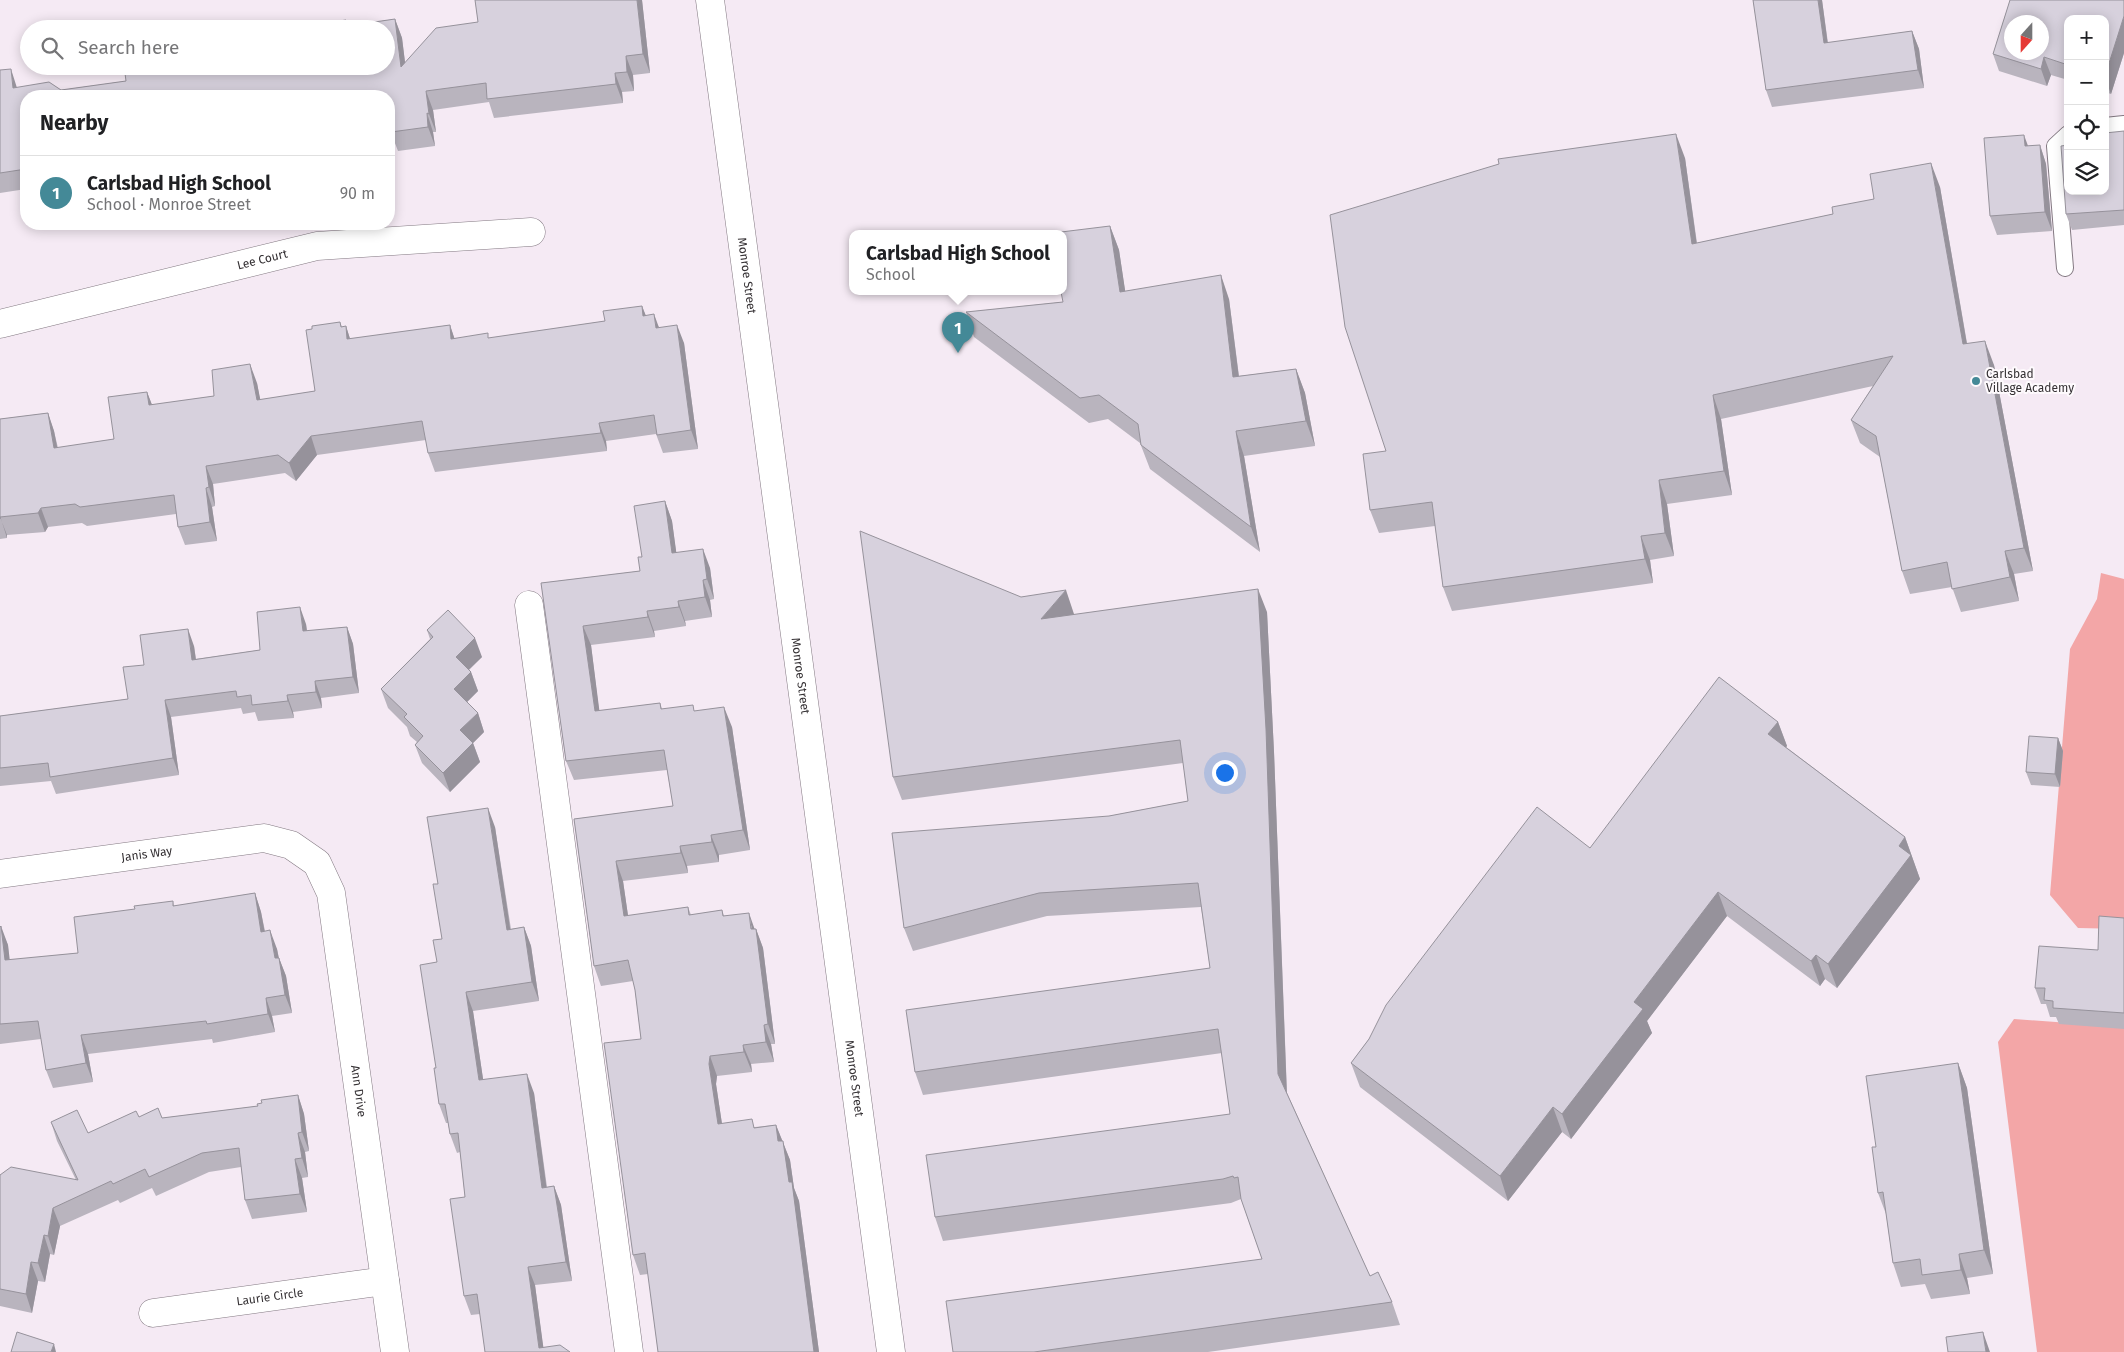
<!DOCTYPE html>
<html lang="en">
<head>
<meta charset="utf-8">
<style>
	:root { --surface:#fff; --page:#f6f6f6; --text:#202124; --muted:#757577; --line:#e0e0e0; --accent:#448997 }
	body { margin:0; font-family:"Fira Sans",sans-serif; background:var(--page); color:var(--text) }
	.controls { position:absolute; right:15px; top:15px; display:grid; overflow:hidden; border-radius:10px; box-shadow:0 2px 12px #0003 }
	.controls button { width:45px; height:45px; display:grid; place-items:center; padding:0; border:0; border-bottom:1px solid var(--line); background:var(--surface); color:var(--text); font:25px sans-serif }
	.compass { position:absolute; left:2004px; top:15px; width:45px; height:45px; border-radius:50%; background:var(--surface); box-shadow:0 2px 12px #0003; rotate:201deg }
	.you { position:absolute; left:1224px; top:772px; width:18px; height:18px; margin:-12px; border:4px solid #fff; border-radius:50%; background:#1a73e8; box-shadow:0 0 0 8px #1a73e833 }
	.badge { display:grid; place-items:center; width:32px; height:32px; border-radius:50%; background:var(--accent); color:#fff; font-size:16px; font-weight:700 }
	.pin { position:absolute; translate:-50% -41px; filter:drop-shadow(0 1px 2px #0008) }
	.pin::after { content:''; position:absolute; top:26px; width:18px; height:15px; background:inherit; clip-path:polygon(0 0,100% 0,50% 100%) }
	.popup { position:absolute; left:849px; top:230px; width:218px; height:65px; box-sizing:border-box; display:grid; place-content:center; border-radius:10px; background:var(--surface); filter:drop-shadow(0 1px 4px #0005); font-size:16px; white-space:nowrap; color:var(--muted) }
	.popup b { font-size:19px; color:var(--text) }
	.popup::after { content:''; position:absolute; left:50%; top:100%; margin-left:-10px; border:10px solid transparent; border-top-color:var(--surface) }
	.list { margin:0; padding:0; list-style:none }
	h2 { display:flex; justify-content:space-between; align-items:center; height:65px; margin:0; padding:0 20px; font-size:21px }
	h2 small { font-size:16px; font-weight:400; color:var(--muted) }
	.list li { display:grid; grid-template-columns:32px 1fr auto; gap:15px; align-items:center; box-sizing:border-box; height:75px; padding:0 20px; border-top:1px solid var(--line) }
	.list b { display:block; font-size:19px; white-space:nowrap }
	.list p { margin:0; font-size:16px; white-space:nowrap; color:var(--muted) }
	.list em { font-size:16px; font-style:normal; color:var(--muted) }
	.icon { flex:none; width:28px; height:28px; fill:none; stroke:currentColor; stroke-width:2; stroke-linecap:round; stroke-linejoin:round }
	.map { position:relative; flex:none; width:2124px; height:1352px; overflow:hidden }
	.search { position:absolute; background:var(--surface); box-shadow:0 2px 12px #0003; left:20px; top:20px; width:375px; height:55px; display:flex; align-items:center; gap:12px; box-sizing:border-box; padding:0 18px; border-radius:28px; color:var(--muted); font-size:19px }
	.panel { position:absolute; background:var(--surface); box-shadow:0 2px 12px #0003; left:20px; top:90px; width:375px; height:140px; border-radius:20px }
	.map>svg:first-child { display:block }
	.green { fill:#f3a6a7 }
	.lines { fill:none; stroke-linecap:round; stroke-linejoin:round }
	.lane-casing { stroke:#837982; stroke-width:18 }
	.street-casing { stroke:#837982; stroke-width:29 }
	.secondary-casing { stroke:#837982; stroke-width:29 }
	.lane { stroke:#fff; stroke-width:16 }
	.street { stroke:#fff; stroke-width:28 }
	.secondary { stroke:#fff; stroke-width:28 }
	.wall { fill:#b9b4be; fill-rule:evenodd }
	.shaded-wall { fill:#96929b }
	.building { fill:#d7d1dd; stroke:#96929b; fill-rule:evenodd }
	.poi-dot { fill:#448997; stroke:#fefafd; stroke-width:2 }
	.labels { text-anchor:middle; stroke-width:4; stroke-linejoin:round; paint-order:stroke }
	.street-label { font-size:12px; fill:#353134; stroke:#fefafd }
	.poi-label { font-size:12px; fill:#353134; stroke:#fefafd; text-anchor:start }
</style>
</head>
<body>
<div class="map">
<svg width="2124" height="1352" viewBox="0 0 2124 1352">
	<rect width="100%" height="100%" fill="#f5eaf4"/>
	<path class="green" d="M2101 573 2124 579V929L2078 928 2050 895 2070 649 2097 599Z
		M2014 1019 2124 1027V1352H2037L1998 1042Z"/>
	<g class="lines">
		<g class="lane-casing">
			<path id="lane" d="M2105 126 2124 124
				M2065 268 2055 146 2068 134"/>
		</g>
		<g class="street-casing">
			<g id="street">
				<path id="s1" d="M0 324 317 246 531 232"/>
				<path d="M529 605 629 1352"/>
				<path id="s2" d="M0 874 264 838 291 845 317 863 331 893 395 1352"/>
				<path id="s3" d="M153 1313 385 1281"/>
			</g>
		</g>
		<g class="secondary-casing">
			<g id="secondary">
				<path id="s4" d="M710 0 891 1352"/>
			</g>
		</g>
		<use href="#lane" class="lane"/>
		<use href="#street" class="street"/>
		<use href="#secondary" class="secondary"/>
	</g>
	<path class="wall" d="M475 0H642L650 73 633 75 634 91 622 92 623 103 494 118 489 102 433 110 436 132H433L435 146 398 151 393 138 389 139V96H26V189L0 193V70L17 88 61 90 126 81 348 26 395 19 402 38 405 63 478 22Z
		M1753 0H1822L1828 43 1912 31 1919 49 1924 88 1772 107 1766 90Z
		M2010 0H2124V53L2111 94 2105 92V19H2068V80L2051 75 2047 86 1999 71 1993 54ZM2012 22H2042V52H2012Z
		M2124 131V225L2072 230 2066 214 2068 191Z
		M2040 145 2046 164 2052 231 1997 235 1990 216 2028 146Z
		M1685 158 1697 243 1833 214 1940 187 1967 343 1994 365 2033 571 2014 574 2019 601 1961 612 1952 587 1910 594 1902 571 1880 457 1860 443 1851 420 1873 386 1721 419 1732 495 1667 504 1674 556 1650 560 1653 583 1452 611 1443 587 1435 526 1379 533 1370 510Z
		M1110 226 1119 250 1125 291 1229 299 1239 376 1296 369 1305 393 1315 446 1244 456 1260 552 1150 469 1140 443 1108 419 1089 423 974 337 966 312 1063 302Z
		M642 306 646 316 659 327 684 343 698 449 663 453 656 434 606 441 607 451 435 472 428 453 426 440 317 455 296 481 285 473 213 484 215 506 212 507 217 541 185 545 178 527 176 514 87 526 82 523 48 527 45 532 7 535V538L0 539V419L48 413 54 431 58 448 114 439 147 392 152 405 214 396 257 383 260 400 315 391 312 329 340 322 342 327 346 326 350 339 450 325 454 338H489L605 321Z
		M665 501 672 521 676 552 710 568 714 599 710 600 712 617 685 621 686 626 654 631 655 637 591 645 599 711 660 703 662 709 695 711 732 727 750 850 719 855V862L687 866 688 873 623 881 628 916 688 907 691 915 722 910 724 916 755 929H756L763 948 775 1044H771L774 1062 751 1064 752 1072 717 1076 716 1084 722 1124 755 1127 776 1125 790 1160 794 1188 799 1201 819 1352H658L648 1274 640 1275 633 1255 641 1039 635 990 633 981 601 986 594 966 574 819 673 806 667 770 574 780 566 761 541 583 640 571 642 557Z
		M1267 612 1274 752 1287 1093 1370 1276 1392 1302 1400 1325 1208 1352H953L1262 1259 1241 1199 1231 1203 943 1241 935 1217 1230 1114 1222 1053 923 1095 915 1072 1210 968 1201 907 1047 916 913 951 904 928 1109 816 1188 801 1183 763 902 800 893 777 1074 614V615Z
		M306 624 307 631 347 627 353 644 359 693 321 698 322 708 293 712 294 718 258 721 255 712 243 714 241 708 171 717 179 775 56 794 51 781 0 786V716L128 699 144 665 194 646 196 659 260 650Z
		M427 630 482 657 469 670 471 672 478 691 467 702 478 713 484 732 473 743 480 762 450 792 422 763 415 745 417 742 410 736 407 727 388 708 381 689 430 639Z
		M1778 722 1787 746 1786 747 1905 837 1920 879 1837 988 1825 979 1820 986 1727 916 1647 1021 1652 1033 1571 1139 1562 1132 1508 1201 1360 1087 1351 1063 1369 1039 1590 848Z
		M2058 738 2063 751 2060 787 2031 785 2026 772Z
		M495 827 511 929 524 927 531 946 539 1001 473 1011 483 1079 534 1093 547 1187 554 1186 561 1205 572 1281 535 1285 543 1347 570 1352H485L480 1314 471 1315 464 1296 465 1197 460 1152 457 1153 450 1134 448 1123H446L439 1104 436 1068 437 962 442 939 438 884Z
		M255 893 261 912 265 931 277 949 279 958 286 976 292 1013 272 1016 275 1032 213 1043 212 1039 88 1054 93 1082 53 1088 46 1070 41 1039 0 1044V927L8 945 9 960 78 953 135 909 173 901 174 906Z
		M2124 918V1029L2059 1024 2056 1017H2050L2046 1004H2041L2035 988 2098 950Z
		M1958 1063 1967 1088 1993 1274 1967 1278 1970 1294 1931 1299 1925 1284 1901 1287 1893 1263 1886 1214 1878 1193 1876 1147Z
		M298 1095 304 1114 309 1151 305 1152 308 1177 302 1178 307 1212 252 1219 245 1200 241 1167 209 1172 156 1196 152 1188 120 1203 118 1200 60 1226 54 1255 50 1254 45 1282 38 1281 32 1313 0 1306V1175L76 1180 57 1141 51 1122 88 1133 139 1117 162 1118 258 1106Z"/>
	<path class="shaded-wall" d="M637 0H642L650 73 643 54Z
		M1818 0H1822L1830 61 1824 43Z
		M2124 16V53L2111 94 2105 78V76Z
		M395 19 402 38 408 86 401 67Z
		M1912 31 1919 49 1924 88 1918 70Z
		M626 56 633 75 634 91 627 72Z
		M2044 57 2051 75 2047 86 2041 69Z
		M11 69 17 88H13Z
		M615 73 622 92 623 103 616 84Z
		M426 91 433 110 436 132 429 114Z
		M427 113 433 132 435 146 428 127Z
		M1676 134 1685 158 1700 268 1692 244Z
		M2024 135 2031 154 2025 146Z
		M2040 145 2046 164 2052 231 2045 212Z
		M1931 163 1940 187 1971 368 1963 344Z
		M1110 226 1119 250 1129 316 1120 292Z
		M1221 275 1229 299 1242 402 1233 377Z
		M642 306 649 324 643 316Z
		M654 314 661 333 656 328Z
		M450 325 456 343 451 339Z
		M677 325 684 343 698 449 691 430Z
		M346 326 352 345 347 339Z
		M1985 341 1994 365 2033 571 2024 548Z
		M250 364 257 383 264 418 257 400Z
		M1296 369 1305 393 1315 446 1306 421Z
		M147 392 154 410 149 405Z
		M1713 395 1721 419 1732 495 1724 471Z
		M48 413 54 431 61 467 54 448Z
		M599 423 606 441 607 451 601 433Z
		M1236 431 1244 456 1260 552 1251 527Z
		M311 436 317 455 296 481 289 463Z
		M206 466 213 484 215 506 209 487Z
		M1659 480 1667 504 1674 556 1665 533Z
		M206 488 212 507 217 541 210 522Z
		M665 501 672 521 679 572 672 553Z
		M41 508 48 527 45 532 38 513Z
		M0 517 7 535V538L1 519Z
		M1641 536 1650 560 1653 583 1645 559Z
		M703 549 710 568 714 599 707 579Z
		M2005 551 2014 574 2019 601 2010 577Z
		M703 580 710 600 712 617 705 597Z
		M1258 589 1267 612 1274 752 1287 1098 1278 1074Z
		M1066 590 1074 614 1050 642 1041 619Z
		M678 601 685 621 686 626 679 607Z
		M300 607 306 624 309 648 303 631Z
		M647 611 654 631 655 637 648 617Z
		M583 626 591 645 602 731 595 711Z
		M347 627 353 644 359 693 353 677Z
		M188 629 194 646 198 676 192 660Z
		M475 638 482 657 462 676 456 657Z
		M471 672 478 691 461 708 454 689Z
		M315 681 321 698 322 708 316 692Z
		M287 695 293 712 294 718 288 701Z
		M165 700 171 717 179 775 173 758Z
		M724 707 732 727 750 850 743 830Z
		M478 713 484 732 473 743 480 762 450 792 443 773 460 730Z
		M1778 722 1787 746 1777 759 1768 734Z
		M2058 738 2063 751 2060 787 2055 774Z
		M488 808 495 827 513 948 507 930Z
		M711 835 719 855V862L712 842Z
		M1905 837 1920 879 1837 988 1828 964 1899 846Z
		M680 846 687 866 688 873 681 853Z
		M616 861 623 881 631 936 624 916Z
		M1718 892 1727 916 1647 1021 1652 1033 1571 1139 1562 1114 1634 1002Z
		M255 893 261 912 268 950 261 932Z
		M749 913 756 933V929L763 948 775 1044 768 1024Z
		M1 926 8 945 12 979 5 960Z
		M524 927 531 946 539 1001 532 982Z
		M270 930 277 949 282 976 275 958Z
		M1816 955 1825 979 1820 986 1811 961Z
		M279 958 286 976 292 1013 285 995Z
		M466 992 473 1011 486 1099 479 1080Z
		M266 998 272 1016 275 1032 268 1014Z
		M764 1025 771 1044 774 1062 766 1042Z
		M81 1035 88 1054 93 1082 86 1063Z
		M743 1045 751 1064 752 1072 744 1052Z
		M710 1056 717 1076 716 1084 725 1144 718 1124 709 1064Z
		M1958 1063 1967 1088 1993 1274 1984 1250Z
		M527 1074 534 1093 549 1207 542 1188Z
		M298 1095 304 1114 309 1151 302 1132Z
		M1553 1107 1562 1132 1508 1201 1500 1176Z
		M776 1125 790 1160 794 1188 799 1201 819 1352H814L778 1141Z
		M298 1133 305 1152 308 1177 302 1158Z
		M295 1159 302 1178 307 1212 300 1194Z
		M554 1186 561 1205 572 1281 566 1262Z
		M53 1208 60 1226 54 1255 48 1236Z
		M44 1235 50 1254 45 1282 38 1263Z
		M1959 1254 1967 1278 1970 1294 1961 1270Z
		M31 1262 38 1281 32 1313 26 1294Z
		M528 1267 535 1285 544 1352 539 1348Z
		M1983 1332 1990 1352H1986Z
		M54 1344 56 1352H51Z"/>
	<path class="building" d="M475 0H637L643 54 626 56 627 72 615 73 616 84 487 99 486 83 426 91 429 114 427 113 428 127 391 132 389 119V96H26V169L0 173V70L11 69 13 88 49 82 61 90 126 81 124 66H386V29H286L346 20 347 26 395 19 401 67 436 28 478 22Z
		M1753 0H1818L1824 43 1912 31 1918 70 1766 90Z
		M2010 0H2124V16L2105 76V19H2068V65L2044 57 2041 69 1993 54ZM2012 22H2042V52H2012Z
		M2124 131V210L2066 214 2061 146 2068 145V191H2105V133Z
		M1676 134 1692 244 1833 214 1832 207 1874 199 1870 174 1931 163 1963 344 1985 341 2024 548 2005 551 2010 577 1952 589 1947 562 1902 571 1876 436 1851 420 1893 356 1713 395 1724 471 1659 480 1665 533 1641 536 1645 559 1443 587 1432 502 1370 510 1363 454 1386 451 1345 327 1330 215 1499 164 1498 159Z
		M2024 135 2025 146 2040 145 2045 212 1990 216 1984 138Z
		M1110 226 1120 292 1221 275 1233 377 1296 369 1306 421 1236 431 1251 527 1141 445 1138 424 1099 395 1080 398 966 312 1063 302 1061 292H1063V234H1053V233Z
		M642 306 643 316 654 314 656 328 677 325 691 430 657 435 654 415 599 423 601 433 428 453 422 421 311 436 289 463 278 455 206 466 209 487 206 488 210 522 178 527 174 495 80 507 75 504 41 508 38 513 0 517V519V419L48 413 54 448 114 439 108 397 147 392 149 405 214 396 212 370 250 364 257 400 315 391 306 330 312 329V326L340 322 341 327 346 326 347 339 450 325 451 339 488 333V338L605 321 603 311Z
		M665 501 672 553 703 549 707 579 703 580 705 597 678 601 679 607 647 611 648 617 583 626 595 711 660 703 661 709 693 705 694 711 724 707 743 830 711 835 712 842 680 846 681 853 616 861 624 916 688 907 689 915 722 910 723 916 749 913 751 929H756L768 1024 764 1025 766 1042 743 1045 744 1052 710 1056 709 1064 718 1124 752 1119 754 1128 776 1125 778 1141H783L789 1182H792L814 1352H658L645 1253 633 1255 604 1043 641 1039 635 990 628 960 594 966 574 819 673 806 664 750 566 761 541 583 640 571 638 557H642L634 506Z
		M860 531 1021 597 1066 590 1041 619 1258 589 1266 729 1278 1074 1370 1276 1378 1272 1392 1302 1034 1352H953L946 1301 1262 1259 1241 1199 1238 1177 1234 1178 1233 1176 1223 1179 935 1217 926 1155 1230 1114 1218 1029 915 1072 906 1010 1210 968 1198 883 1039 893 904 928 892 833 1109 816 1188 801 1180 740 893 777Z
		M300 607 303 631 347 627 353 677 315 681 316 692 287 695 288 701 252 705 251 695 237 697 236 691 165 700 173 758 50 777 48 763 0 768V716L128 699 123 667 144 665 140 635 188 629 192 660 260 650 257 612Z
		M448 610 475 638 456 657 471 672 454 689 478 713 460 730 473 743 443 773 415 745 423 736 404 717 407 714 381 689 433 637 427 630Z
		M1719 677 1778 722 1768 734 1905 837 1899 846 1911 855 1828 964 1816 955 1811 961 1718 892 1634 1002 1643 1009 1562 1114 1553 1107 1500 1176 1351 1063 1369 1039 1386 1005 1537 807 1590 848Z
		M2029 736 2058 738 2055 774 2026 772Z
		M488 808 507 930 524 927 532 982 466 992 479 1080 527 1074 542 1188 554 1186 566 1262 528 1267 539 1348 560 1345 570 1352H485L477 1294 464 1296 450 1199 465 1197 458 1133 450 1134 445 1104H439L434 1068H436L420 965 437 962 433 940 442 939 433 884H438L427 817Z
		M255 893 261 932 270 930 275 958H279L285 995 266 998 268 1014 207 1024 206 1021 81 1035 86 1063 46 1070 38 1021 0 1024V927L1 926 5 960 78 953 74 917 135 909 134 906 173 901V906Z
		M2099 916 2124 918V1013L2053 1008V1001L2044 1000 2045 988H2035L2039 946 2098 950Z
		M1958 1063 1984 1250 1959 1254 1961 1270 1922 1275 1920 1259 1893 1263 1883 1192 1878 1193 1872 1147H1876L1866 1076Z
		M298 1095 302 1132 298 1133 302 1158 295 1159 300 1194 245 1200 239 1148 202 1153 149 1177 145 1169 113 1184 111 1181 53 1208 48 1236 44 1235 38 1263 31 1262 26 1294 0 1289V1175L11 1167 78 1180 51 1122 77 1110 88 1133 136 1111 139 1117 158 1108 162 1118 258 1106 257 1104 262 1103 261 1100Z
		M17 1332 54 1344 51 1352H11Z
		M1983 1332 1986 1352H1948L1946 1337Z"/>
	<circle class="poi-dot" cx="1976" cy="381" r="5"/>
	<g class="labels">
		<g class="street-label">
			<text dy="4" stroke="none"><textPath href="#s1" startOffset="270">Lee Court</textPath></text>
			<text dy="4" stroke="none"><textPath href="#s4" startOffset="278">Monroe Street</textPath></text>
			<text dy="4" stroke="none"><textPath href="#s4" startOffset="682">Monroe Street</textPath></text>
			<text dy="4" stroke="none"><textPath href="#s2" startOffset="148">Janis Way</textPath></text>
			<text dy="4" stroke="none"><textPath href="#s4" startOffset="1088">Monroe Street</textPath></text>
			<text dy="4" stroke="none"><textPath href="#s2" startOffset="559">Ann Drive</textPath></text>
			<text dy="4" stroke="none"><textPath href="#s3" startOffset="118">Laurie Circle</textPath></text>
		</g>
		<g class="poi-label">
			<text x="1986" y="378">Carlsbad<tspan x="1986" dy="14">Village Academy</tspan></text>
		</g>
	</g>
</svg>
<div class="controls">
<button>+</button>
<button>−</button>
<button><svg class="icon" aria-label="locate" viewBox="0 0 24 24"><circle cx="12" cy="12" r="6"/><path d="M12 2v4M12 18v4M2 12h4M18 12h4"/></svg></button>
<button><svg class="icon" aria-label="layers" viewBox="0 0 24 24"><path d="M12 4l9 5-9 5-9-5zM3 14l9 5 9-5"/></svg></button>
</div>
<svg class="compass" viewBox="-18 -18 36 36"><path d="M0-13l5 13h-10z" fill="#e53935"/><path d="M0 13l5-13h-10z" fill="#757577"/></svg>
<div class="you"></div>
<div class="pin badge" style="left:958px;top:353px">1</div>
<div class="popup"><b>Carlsbad High School</b>School</div>
<div class="search"><svg class="icon" aria-label="search" viewBox="0 0 24 24"><circle cx="10" cy="10" r="6"/><path d="M15 15l6 6"/></svg>Search here</div>
<section class="panel">
<h2>Nearby<small></small></h2>
<ul class="list">
<li><span class="badge">1</span><div><b>Carlsbad High School</b><p>School · Monroe Street</p></div><em>90 m</em></li>
</ul>
</section>
</div>
</body>
</html>
